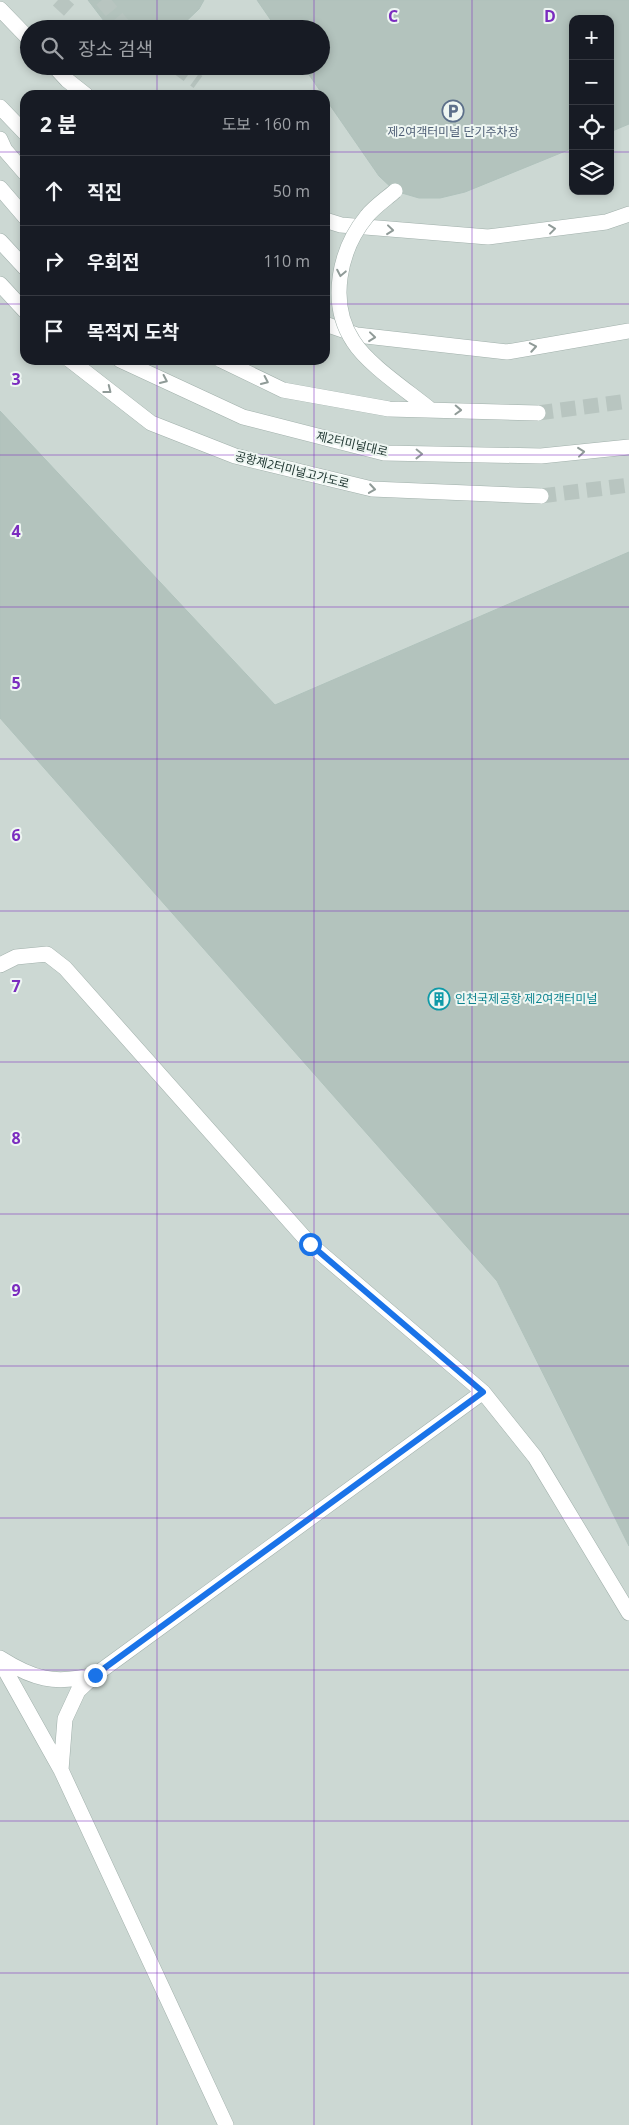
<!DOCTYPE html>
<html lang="ko">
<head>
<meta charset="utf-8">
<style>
	:root { --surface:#171b24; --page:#20242c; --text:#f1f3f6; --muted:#9ea1a6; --line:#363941 }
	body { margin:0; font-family:"Open Sans","Noto Sans KR",sans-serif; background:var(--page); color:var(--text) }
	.controls { position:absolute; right:15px; top:15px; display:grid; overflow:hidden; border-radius:10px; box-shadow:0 2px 8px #0003 }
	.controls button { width:45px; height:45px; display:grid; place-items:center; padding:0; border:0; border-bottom:1px solid var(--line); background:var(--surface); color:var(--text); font:25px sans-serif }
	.stop { position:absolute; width:15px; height:15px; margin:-11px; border:4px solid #1a73e8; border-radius:50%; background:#fff }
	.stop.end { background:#1a73e8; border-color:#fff; box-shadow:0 1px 5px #0008 }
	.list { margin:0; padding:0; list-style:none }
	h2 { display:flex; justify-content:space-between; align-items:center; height:65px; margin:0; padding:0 20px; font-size:21px }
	h2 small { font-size:16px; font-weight:400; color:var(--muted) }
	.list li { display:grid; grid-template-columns:32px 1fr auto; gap:15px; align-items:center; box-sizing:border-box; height:70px; padding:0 20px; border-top:1px solid var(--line) }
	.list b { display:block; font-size:19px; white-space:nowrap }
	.list em { font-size:16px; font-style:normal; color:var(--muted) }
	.icon { flex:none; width:28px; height:28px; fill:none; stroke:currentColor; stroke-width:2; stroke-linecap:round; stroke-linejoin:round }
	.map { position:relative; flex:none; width:629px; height:2125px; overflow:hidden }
	.search { position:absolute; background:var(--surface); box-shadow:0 2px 8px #0003; left:20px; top:20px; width:310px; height:55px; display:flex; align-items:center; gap:12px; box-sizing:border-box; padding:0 18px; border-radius:28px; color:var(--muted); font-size:19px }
	.panel { position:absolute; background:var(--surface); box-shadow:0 2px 8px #0003; left:20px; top:90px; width:310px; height:275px; border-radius:15px }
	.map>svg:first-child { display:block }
	.built { fill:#ccd8d3; fill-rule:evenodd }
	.building { fill:#b3c3bd; stroke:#b0c2bc }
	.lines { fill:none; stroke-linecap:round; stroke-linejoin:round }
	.minor-tunnel { stroke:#b8c5c0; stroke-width:15; stroke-dasharray:15 8; stroke-linecap:butt }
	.minor-casing { stroke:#a1b0ab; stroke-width:16 }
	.minor { stroke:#fff; stroke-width:15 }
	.minor-bridge-casing { stroke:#a1b0ab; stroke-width:16; stroke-linecap:butt }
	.minor-bridge { stroke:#fff; stroke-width:15 }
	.oneway { stroke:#909b98 }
	.route { stroke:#1a73e8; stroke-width:6 }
	.grid { fill:none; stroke:#7b2cbf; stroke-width:1; stroke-opacity:0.55 }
	.labels { text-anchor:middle; stroke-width:4; stroke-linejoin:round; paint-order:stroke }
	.service-label { font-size:12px; fill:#4e5e75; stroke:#eef6f2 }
	.street-label { font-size:12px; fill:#203732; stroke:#eef6f2 }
	.culture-label { font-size:12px; fill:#0d838f; stroke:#eef6f2; text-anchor:start }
	.grid-label { font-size:16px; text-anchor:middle; font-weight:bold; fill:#7b2cbf; stroke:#eef6f2; stroke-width:4; stroke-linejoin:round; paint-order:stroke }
</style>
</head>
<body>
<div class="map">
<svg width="629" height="2125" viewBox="0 0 629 2125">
	<rect width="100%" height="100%" fill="#dee9e4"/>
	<path class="built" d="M0 0H629V2125H0ZM573 19H610V191H573ZM29 29H321V66H29ZM25 95H325V360H25Z"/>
	<path class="building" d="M88 0H204L199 9 178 29H128L104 21Z
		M257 0H629V124L610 132V19H573V148L465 192 440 198H419L395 191 379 176 325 98V95H323L303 66H321V29H277Z
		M0 411 275 705 629 552V1546L497 1281 0 718Z"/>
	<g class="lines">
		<path class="minor-tunnel" d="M58 0 70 11
			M102 0 126 29
			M176 66 198 82
			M538 413 629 401
			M541 496 629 485"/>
		<g class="minor-casing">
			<path id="minor" d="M0 9 29 39
				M54 66 67 80 86 95
				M0 107 25 133
				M0 139 5 150 25 173
				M0 188 25 217
				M325 220 341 225 488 237 606 222 629 214
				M0 241 25 268
				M0 284 25 311
				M325 324 357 335 507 352 629 331
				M120 360 243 417 384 453 541 456 629 447
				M0 965 16 957 47 954 65 968 310 1244 483 1392 535 1457 629 1613
				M0 1658C33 1679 55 1685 93 1675
				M0 1661 61 1770 226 2125
				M61 1770 65 1719 78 1691 95 1675 483 1392"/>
		</g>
		<use href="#minor" class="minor"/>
		<g class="minor-bridge-casing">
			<path id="minor-bridge" d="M395 191C386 199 374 207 367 216 339 250 328 303 353 341 368 365 408 391 431 410
				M70 360 151 423 235 456 372 489 541 496
				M221 360 283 390 389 409 538 413"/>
		</g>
		<use href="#minor-bridge" class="minor-bridge"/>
	</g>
	<defs><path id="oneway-chevron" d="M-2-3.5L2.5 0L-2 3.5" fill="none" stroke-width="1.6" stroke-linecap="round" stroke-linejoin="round" transform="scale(1.25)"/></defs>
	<g class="oneway">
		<use href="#oneway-chevron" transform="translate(552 229) rotate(-7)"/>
		<use href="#oneway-chevron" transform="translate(390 230) rotate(6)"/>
		<use href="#oneway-chevron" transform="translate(341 273) rotate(101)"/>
		<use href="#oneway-chevron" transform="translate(372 337) rotate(6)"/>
		<use href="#oneway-chevron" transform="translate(533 347) rotate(-10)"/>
		<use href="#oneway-chevron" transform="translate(164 380) rotate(25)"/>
		<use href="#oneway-chevron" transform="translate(265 381) rotate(25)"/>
		<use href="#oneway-chevron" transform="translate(108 390) rotate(38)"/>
		<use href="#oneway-chevron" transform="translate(458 410) rotate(2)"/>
		<use href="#oneway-chevron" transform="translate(581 452) rotate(-6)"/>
		<use href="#oneway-chevron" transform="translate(419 454) rotate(1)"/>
		<use href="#oneway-chevron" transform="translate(372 489) rotate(8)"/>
	</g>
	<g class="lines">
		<path class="route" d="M95 1675 483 1392 310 1244"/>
	</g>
	<path class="grid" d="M157 0V29M314 0V29M472 0V2125M157 66V95M314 66V95M0 152H25M325 152H573M610 152H629M0 304H25M325 304H629M157 360V2125M314 360V2125M0 455H629M0 607H629M0 759H629M0 911H629M0 1062H629M0 1214H629M0 1366H629M0 1518H629M0 1670H629M0 1821H629M0 1973H629"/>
	<defs>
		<g id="parking-ring" transform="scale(1.125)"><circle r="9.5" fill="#eef6f2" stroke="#5c6f8a" stroke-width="1.5"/><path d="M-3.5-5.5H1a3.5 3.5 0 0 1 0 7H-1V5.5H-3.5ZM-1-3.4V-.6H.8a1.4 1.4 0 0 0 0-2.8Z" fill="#5c6f8a"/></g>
		<g id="building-ring" transform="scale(1.125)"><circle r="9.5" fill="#eef6f2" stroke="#0f9aa8" stroke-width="1.5"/><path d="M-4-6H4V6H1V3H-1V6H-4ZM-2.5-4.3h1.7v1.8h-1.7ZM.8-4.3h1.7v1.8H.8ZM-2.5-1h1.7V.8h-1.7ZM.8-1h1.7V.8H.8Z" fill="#0f9aa8"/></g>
	</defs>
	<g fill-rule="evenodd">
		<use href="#parking-ring" x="453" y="111"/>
		<use href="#building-ring" x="439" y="999"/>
	</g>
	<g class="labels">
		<g class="service-label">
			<text x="453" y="136">제2여객터미널 단기주차장</text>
		</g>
		<g class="street-label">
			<text transform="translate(352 444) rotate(13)" y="4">제2터미널대로</text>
			<text transform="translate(292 470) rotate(14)" y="4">공항제2터미널고가도로</text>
		</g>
		<g class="culture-label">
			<text x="455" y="1003">인천국제공항 제2여객터미널</text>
		</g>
	</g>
	<g class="grid-label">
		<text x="393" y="22">C</text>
		<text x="550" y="22">D</text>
		<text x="16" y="385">3</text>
		<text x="16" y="537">4</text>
		<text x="16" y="689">5</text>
		<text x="16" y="841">6</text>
		<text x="16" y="992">7</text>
		<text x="16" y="1144">8</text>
		<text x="16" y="1296">9</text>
	</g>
</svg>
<div class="controls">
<button>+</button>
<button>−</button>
<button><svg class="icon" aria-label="locate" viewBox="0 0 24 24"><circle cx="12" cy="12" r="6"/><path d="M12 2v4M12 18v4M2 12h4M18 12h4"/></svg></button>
<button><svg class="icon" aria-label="layers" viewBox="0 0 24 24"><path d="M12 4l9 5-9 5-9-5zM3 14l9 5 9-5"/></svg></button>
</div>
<div class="stop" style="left:310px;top:1244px"></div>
<div class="stop end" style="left:95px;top:1675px"></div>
<div class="search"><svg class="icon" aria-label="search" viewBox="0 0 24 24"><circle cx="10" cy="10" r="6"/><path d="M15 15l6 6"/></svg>장소 검색</div>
<section class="panel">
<h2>2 분<small>도보 · 160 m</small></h2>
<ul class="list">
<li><svg class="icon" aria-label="ahead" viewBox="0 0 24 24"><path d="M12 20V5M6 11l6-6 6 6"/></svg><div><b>직진</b></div><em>50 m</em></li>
<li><svg class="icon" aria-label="right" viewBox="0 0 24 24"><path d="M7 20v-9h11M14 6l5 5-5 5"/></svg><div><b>우회전</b></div><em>110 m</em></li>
<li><svg class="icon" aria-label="arrive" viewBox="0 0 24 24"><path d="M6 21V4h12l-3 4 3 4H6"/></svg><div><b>목적지 도착</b></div></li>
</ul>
</section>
</div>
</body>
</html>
